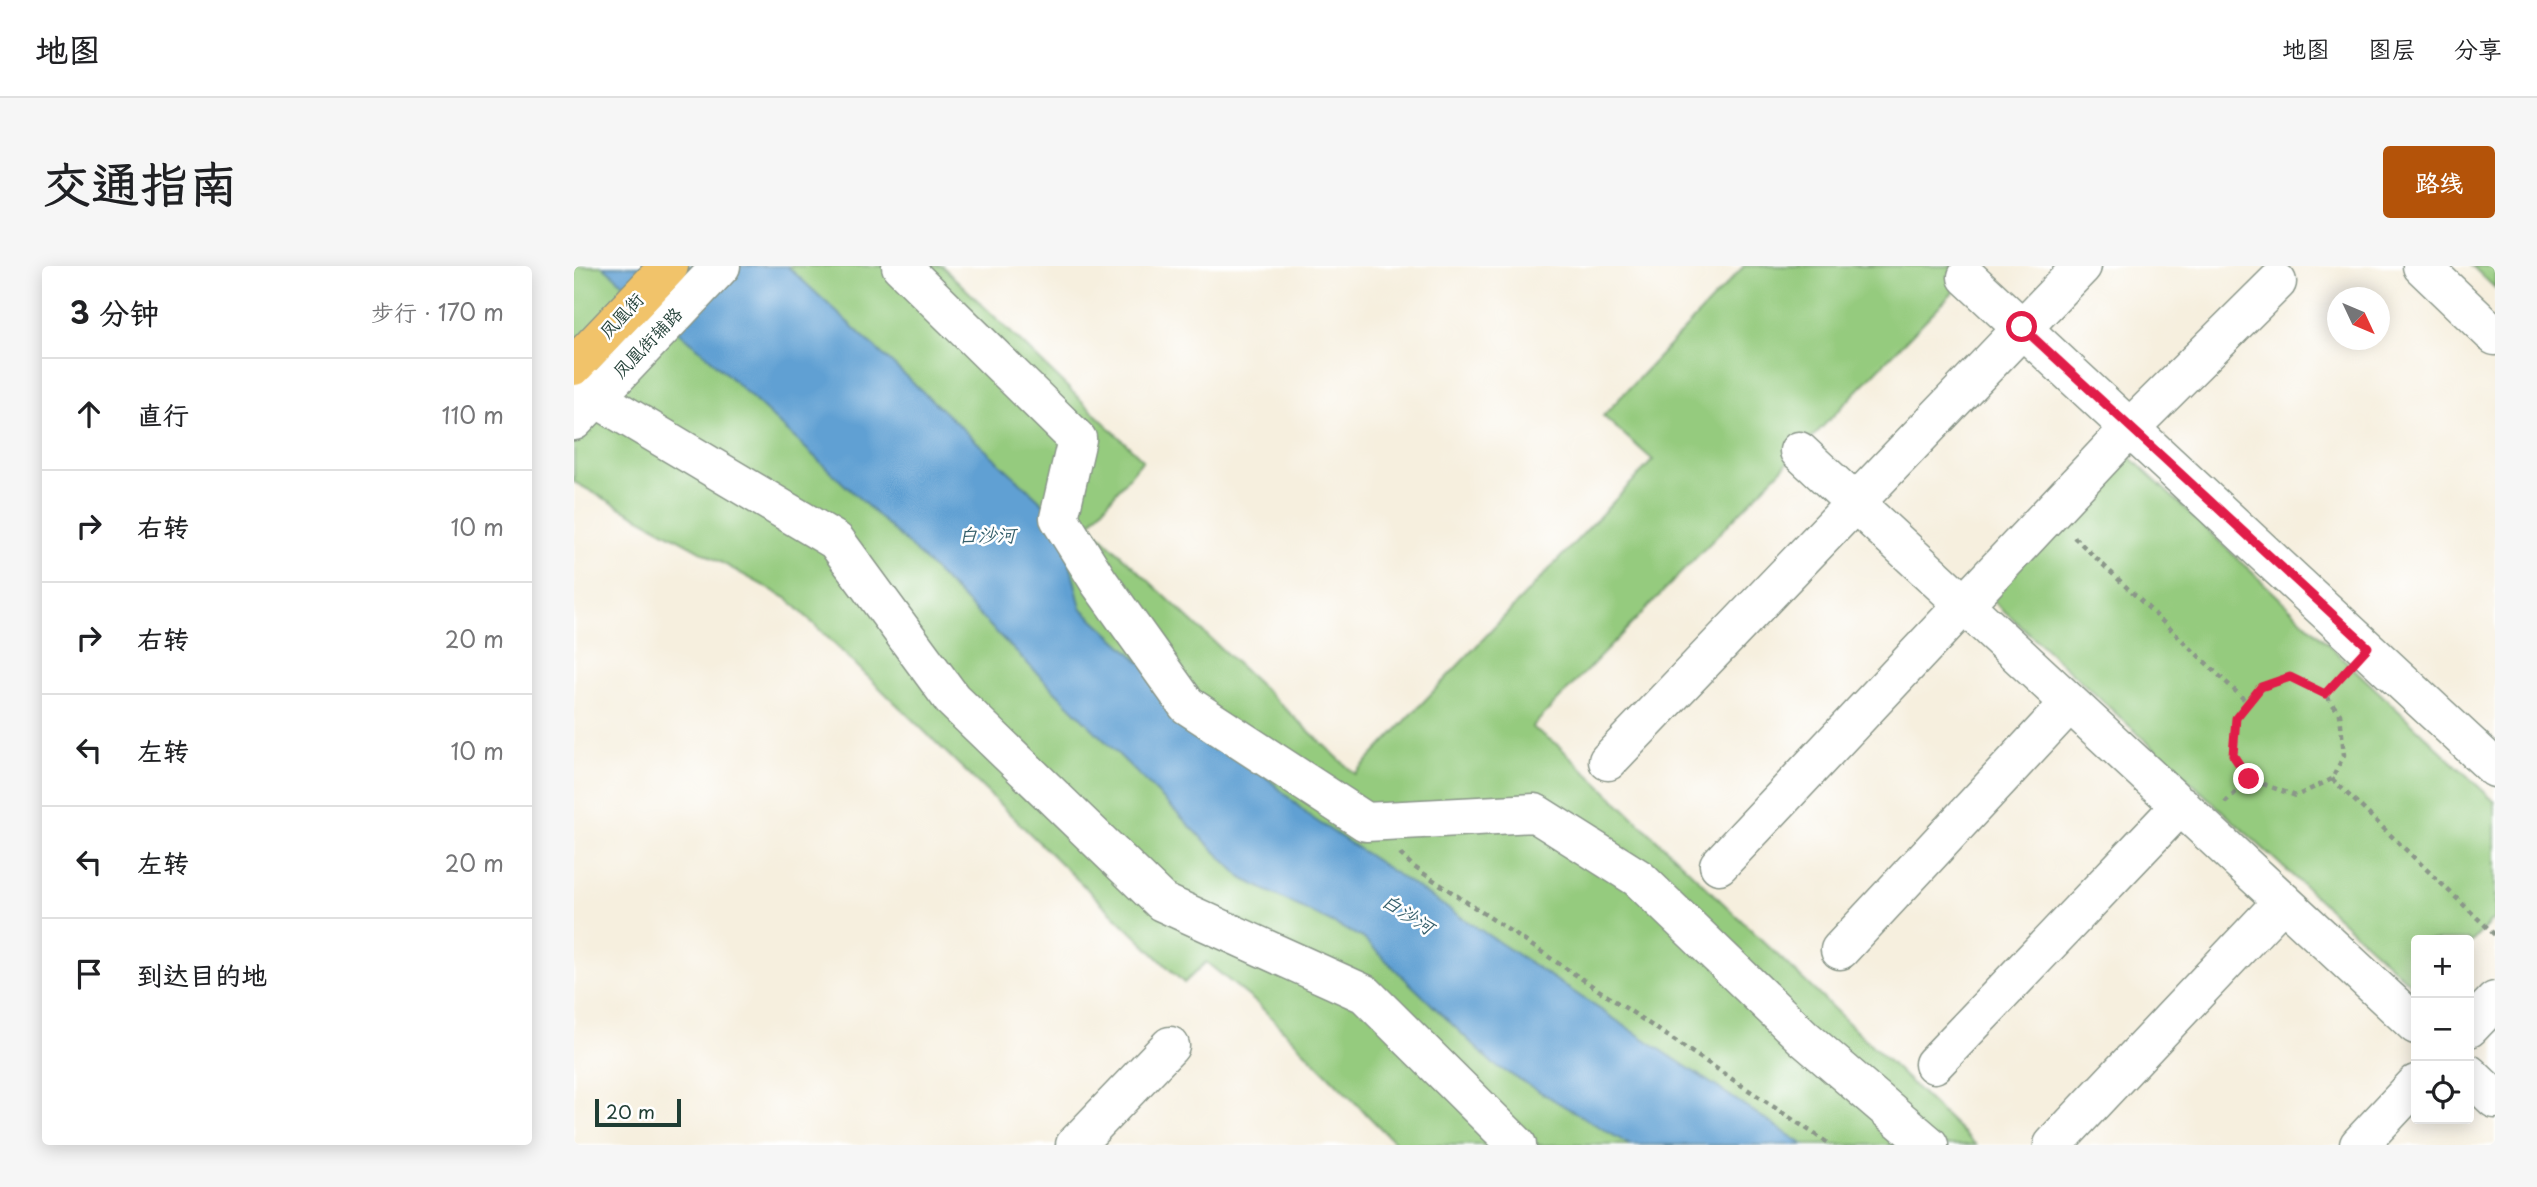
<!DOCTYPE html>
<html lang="zh">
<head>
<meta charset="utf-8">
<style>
	:root { --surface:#fff; --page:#f6f6f6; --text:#202124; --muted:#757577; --line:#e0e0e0; --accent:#b45309 }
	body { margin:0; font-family:"Playpen Sans","LXGW WenKai TC",sans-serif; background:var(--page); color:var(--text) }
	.controls { position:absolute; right:21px; bottom:21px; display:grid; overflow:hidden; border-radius:7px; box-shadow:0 4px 18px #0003 }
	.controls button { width:63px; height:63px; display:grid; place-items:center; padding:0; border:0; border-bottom:2px solid var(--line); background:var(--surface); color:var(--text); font:35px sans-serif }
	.compass { position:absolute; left:1753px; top:21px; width:63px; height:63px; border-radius:50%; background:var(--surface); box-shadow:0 4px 18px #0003; rotate:134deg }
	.scale { position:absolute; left:21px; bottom:18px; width:86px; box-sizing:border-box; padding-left:7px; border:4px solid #1f3d34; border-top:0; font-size:19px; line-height:24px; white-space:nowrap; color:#1f3d34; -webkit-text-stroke:5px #fff; paint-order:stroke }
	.stop { position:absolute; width:21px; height:21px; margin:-16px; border:5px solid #e11d48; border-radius:50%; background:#fff }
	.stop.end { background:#e11d48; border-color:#fff; box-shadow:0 2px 7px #0008 }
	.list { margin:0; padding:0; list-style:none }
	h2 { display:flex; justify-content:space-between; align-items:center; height:91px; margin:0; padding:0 28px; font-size:30px }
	h2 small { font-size:23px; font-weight:400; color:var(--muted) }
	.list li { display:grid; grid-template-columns:46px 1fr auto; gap:21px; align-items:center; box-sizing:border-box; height:112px; padding:0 28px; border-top:2px solid var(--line) }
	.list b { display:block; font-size:26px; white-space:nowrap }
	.list em { font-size:23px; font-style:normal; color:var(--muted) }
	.icon { flex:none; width:38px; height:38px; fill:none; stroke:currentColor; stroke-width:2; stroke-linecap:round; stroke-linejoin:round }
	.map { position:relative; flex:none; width:1921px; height:879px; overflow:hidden; border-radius:7px }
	header { display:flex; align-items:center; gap:42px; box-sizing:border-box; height:98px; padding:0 35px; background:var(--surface); border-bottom:2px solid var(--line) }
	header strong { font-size:33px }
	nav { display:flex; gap:38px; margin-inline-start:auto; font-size:24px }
	.intro { display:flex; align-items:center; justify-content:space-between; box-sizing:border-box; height:168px; padding:0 42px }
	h1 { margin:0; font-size:49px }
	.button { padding:18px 32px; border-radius:7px; background:var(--accent); color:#fff; font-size:24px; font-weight:700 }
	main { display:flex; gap:42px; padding:0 42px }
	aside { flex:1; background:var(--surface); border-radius:7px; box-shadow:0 4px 18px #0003 }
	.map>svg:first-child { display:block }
	.green { fill:#95cb7e; stroke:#5a8459; stroke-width:2 }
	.water { fill:#60a0d3; stroke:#406e84; stroke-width:2 }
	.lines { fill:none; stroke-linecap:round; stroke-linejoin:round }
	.minor-casing { stroke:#8a9689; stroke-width:41 }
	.major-casing { stroke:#8a9689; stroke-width:41 }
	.path { stroke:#8a9689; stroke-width:4.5; stroke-dasharray:5 5; stroke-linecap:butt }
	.minor { stroke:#fff; stroke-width:38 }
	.major { stroke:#f1c36a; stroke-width:38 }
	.route { stroke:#e11d48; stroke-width:9 }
	.labels { text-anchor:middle; stroke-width:5; stroke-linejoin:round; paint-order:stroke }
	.street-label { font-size:18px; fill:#1f3d34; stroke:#fff }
	.water-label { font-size:19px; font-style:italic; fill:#36606c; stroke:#fff }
</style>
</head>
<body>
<header>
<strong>地图</strong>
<nav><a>地图</a><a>图层</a><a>分享</a></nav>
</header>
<div class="intro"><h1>交通指南</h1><a class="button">路线</a></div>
<main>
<aside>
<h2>3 分钟<small>步行 · 170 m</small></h2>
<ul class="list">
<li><svg class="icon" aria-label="ahead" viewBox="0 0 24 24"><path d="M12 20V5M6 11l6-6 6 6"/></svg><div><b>直行</b></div><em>110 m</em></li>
<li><svg class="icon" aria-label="right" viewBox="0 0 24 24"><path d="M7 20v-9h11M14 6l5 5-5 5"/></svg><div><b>右转</b></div><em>10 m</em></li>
<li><svg class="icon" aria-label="right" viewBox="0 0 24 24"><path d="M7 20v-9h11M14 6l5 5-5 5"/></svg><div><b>右转</b></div><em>20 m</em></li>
<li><svg class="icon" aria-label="left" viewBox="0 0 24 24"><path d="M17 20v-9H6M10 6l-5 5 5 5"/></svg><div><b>左转</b></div><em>10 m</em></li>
<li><svg class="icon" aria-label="left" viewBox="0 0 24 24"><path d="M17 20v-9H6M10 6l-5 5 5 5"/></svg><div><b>左转</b></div><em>20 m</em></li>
<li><svg class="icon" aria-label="arrive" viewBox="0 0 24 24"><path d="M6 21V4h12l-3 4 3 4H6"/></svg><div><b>到达目的地</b></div></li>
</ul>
</aside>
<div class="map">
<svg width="1921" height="879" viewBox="0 0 1921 879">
	<rect width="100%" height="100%" fill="#fff"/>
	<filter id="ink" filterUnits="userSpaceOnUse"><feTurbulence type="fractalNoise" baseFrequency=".0143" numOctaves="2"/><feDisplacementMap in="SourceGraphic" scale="14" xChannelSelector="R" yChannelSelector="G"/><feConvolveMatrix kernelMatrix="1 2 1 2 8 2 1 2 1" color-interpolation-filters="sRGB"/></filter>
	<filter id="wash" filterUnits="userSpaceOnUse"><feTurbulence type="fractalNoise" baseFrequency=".00686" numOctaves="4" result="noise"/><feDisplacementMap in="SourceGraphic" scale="28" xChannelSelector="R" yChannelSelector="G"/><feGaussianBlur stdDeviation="1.57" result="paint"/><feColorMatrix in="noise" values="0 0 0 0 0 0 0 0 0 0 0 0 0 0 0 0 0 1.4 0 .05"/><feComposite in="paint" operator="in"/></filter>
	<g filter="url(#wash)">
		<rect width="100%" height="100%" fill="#f6efde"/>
		<path class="green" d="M0 0H368L569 194 515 259 781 508 1079 194 1029 150 1170 0H1404L958 461 985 480 1402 879H823L684 738 632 696 610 717 214 333 0 216Z
			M1898 0H1921V22Z
			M1552 187 1921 536V651L1895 679V674H1842V723L1414 330Z"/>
		<path class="water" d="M29 0H213L485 252 507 342 735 550 1230 879H1056L919 798 789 672 669 613 337 281 130 87Z"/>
	</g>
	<g filter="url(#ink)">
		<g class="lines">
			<g class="minor-casing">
				<path id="minor" d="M327 0 503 173 485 252 525 316 613 439 792 556 961 547 1064 612 1230 772 1355 879
					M1848 0 1921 70
					M1393 11 1921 502
					M0 111 22 132 262 275 378 433 588 636 791 728 943 879
					M0 155 147 0
					M1225 185 1842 759
					M1034 495 1508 0
					M1145 599 1556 162 1703 16
					M1266 684 1496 437
					M1895 762 1921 735
					M1360 798 1607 539
					M1895 808 1921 833
					M501 879 596 780
					M1479 879 1709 635
					M1785 879 1842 818"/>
			</g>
			<g class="major-casing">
				<path id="major" d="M0 100 95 0"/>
			</g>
			<path class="path" d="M1500 271 1674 437
				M1751 428 1716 411 1687 421 1662 452 1659 489 1675 513 1722 530 1758 513 1770 489 1766 448 1751 428 1772 405
				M1758 513 1921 669
				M1651 537 1675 513
				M826 588 840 601 1257 879"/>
			<use href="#minor" class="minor"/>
			<use href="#major" class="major"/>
		</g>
	</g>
	<g class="lines" filter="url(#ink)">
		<path class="route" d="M1448 61 1794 381 1751 428 1716 411 1687 421 1662 452 1659 489 1675 513"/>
	</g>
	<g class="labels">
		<g class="street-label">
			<text transform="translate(48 50) rotate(-47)" y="6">凤凰街</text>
			<text transform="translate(74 77) rotate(-46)" y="6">凤凰街辅路</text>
		</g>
		<g class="water-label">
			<text x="413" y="276">白沙河</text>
			<text transform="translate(834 648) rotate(33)" y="7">白沙河</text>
		</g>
	</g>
</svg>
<div class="controls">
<button>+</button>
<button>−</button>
<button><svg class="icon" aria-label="locate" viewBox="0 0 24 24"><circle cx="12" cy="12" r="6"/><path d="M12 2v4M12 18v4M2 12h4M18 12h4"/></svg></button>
</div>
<svg class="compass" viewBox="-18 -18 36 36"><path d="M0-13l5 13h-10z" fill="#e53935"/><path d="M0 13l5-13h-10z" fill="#757577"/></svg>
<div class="scale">20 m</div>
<div class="stop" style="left:1448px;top:61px"></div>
<div class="stop end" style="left:1675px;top:513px"></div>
</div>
</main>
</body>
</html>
